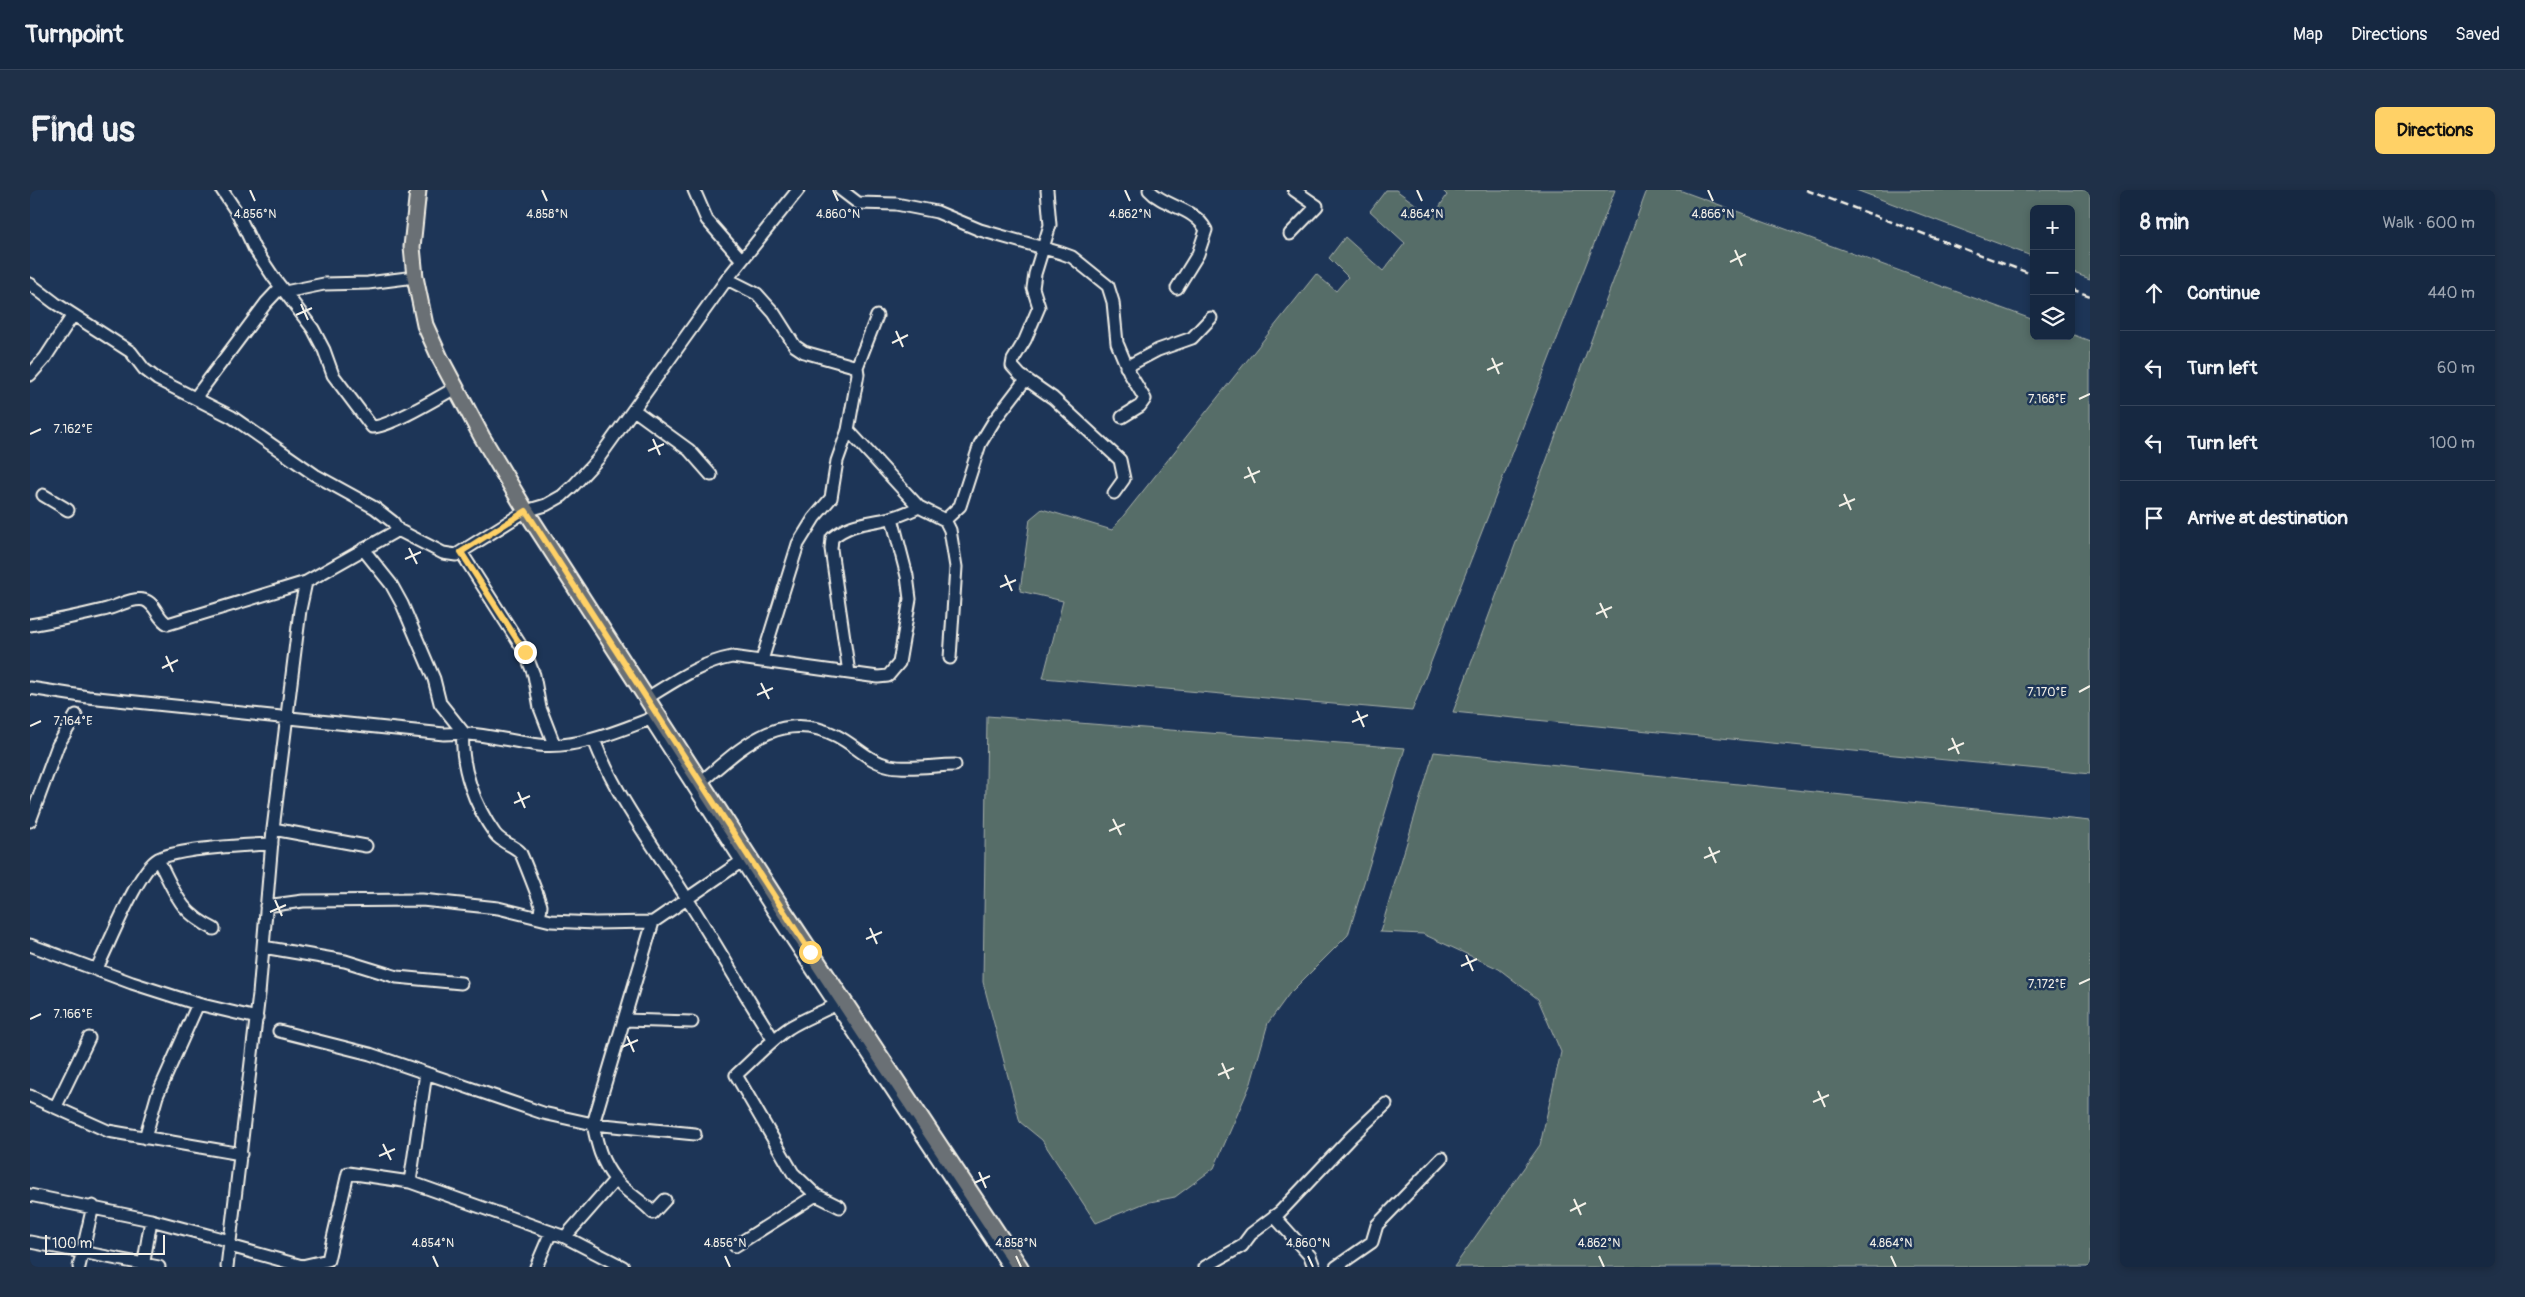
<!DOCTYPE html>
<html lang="en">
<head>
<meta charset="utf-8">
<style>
	:root { --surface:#162841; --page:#1f3048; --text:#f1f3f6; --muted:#9ea6b1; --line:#35445a; --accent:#ffd166 }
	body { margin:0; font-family:Pangolin,sans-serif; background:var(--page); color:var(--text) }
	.controls { position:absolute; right:15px; top:15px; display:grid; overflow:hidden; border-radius:8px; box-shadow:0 2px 8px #0003 }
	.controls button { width:45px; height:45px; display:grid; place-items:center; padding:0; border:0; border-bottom:1px solid var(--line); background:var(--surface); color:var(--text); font:25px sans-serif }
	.scale { position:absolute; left:15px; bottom:12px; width:120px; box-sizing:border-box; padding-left:5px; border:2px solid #f4f1e8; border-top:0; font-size:14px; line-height:18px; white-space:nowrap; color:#f4f1e8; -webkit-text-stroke:4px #1d3557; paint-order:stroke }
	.stop { position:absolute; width:15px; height:15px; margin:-11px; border:4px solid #ffd166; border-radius:50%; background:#fff }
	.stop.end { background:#ffd166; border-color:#fff; box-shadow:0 1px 5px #0008 }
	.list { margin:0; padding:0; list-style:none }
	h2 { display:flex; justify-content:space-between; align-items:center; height:65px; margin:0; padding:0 20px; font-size:21px }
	h2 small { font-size:16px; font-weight:400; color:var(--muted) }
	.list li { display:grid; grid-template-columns:32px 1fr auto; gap:15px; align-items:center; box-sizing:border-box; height:75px; padding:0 20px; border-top:1px solid var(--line) }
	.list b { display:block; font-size:19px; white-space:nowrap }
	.list em { font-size:16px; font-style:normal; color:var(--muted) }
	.icon { flex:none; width:28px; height:28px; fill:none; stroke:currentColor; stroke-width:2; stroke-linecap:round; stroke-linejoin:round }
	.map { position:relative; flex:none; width:2060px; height:1077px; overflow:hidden; border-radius:8px }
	header { display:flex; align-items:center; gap:30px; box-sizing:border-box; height:70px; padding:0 25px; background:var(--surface); border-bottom:1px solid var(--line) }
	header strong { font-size:24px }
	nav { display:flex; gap:28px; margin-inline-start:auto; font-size:18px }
	.intro { display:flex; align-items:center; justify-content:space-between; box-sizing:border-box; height:120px; padding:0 30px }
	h1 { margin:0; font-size:35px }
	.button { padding:12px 22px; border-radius:8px; background:var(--accent); color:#111; font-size:18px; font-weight:700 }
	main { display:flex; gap:30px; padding:0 30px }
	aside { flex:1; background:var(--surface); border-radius:8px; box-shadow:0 2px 8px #0003 }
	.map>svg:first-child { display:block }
	.green { fill:#576d68; stroke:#a6afa8 }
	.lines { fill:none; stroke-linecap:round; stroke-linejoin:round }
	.minor-casing { stroke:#f4f1e8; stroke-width:15 }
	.major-casing { stroke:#f4f1e8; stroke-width:19 }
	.minor { stroke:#1d3557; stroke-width:11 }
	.major { stroke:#6a7074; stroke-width:15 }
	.rail { stroke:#f4f1e8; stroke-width:2.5; stroke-dasharray:8 4; stroke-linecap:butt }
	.route { stroke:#ffd166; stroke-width:6 }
	.ticks { fill:none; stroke:#f4f1e8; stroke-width:2 }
	.ticks-label { font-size:12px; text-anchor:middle; fill:#f4f1e8; stroke:#1d3557; stroke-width:5; stroke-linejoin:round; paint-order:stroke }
</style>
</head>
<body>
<header>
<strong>Turnpoint</strong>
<nav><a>Map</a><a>Directions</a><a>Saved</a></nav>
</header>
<div class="intro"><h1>Find us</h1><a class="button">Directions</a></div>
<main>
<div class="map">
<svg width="2060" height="1077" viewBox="0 0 2060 1077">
	<rect width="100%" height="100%" fill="#1d3557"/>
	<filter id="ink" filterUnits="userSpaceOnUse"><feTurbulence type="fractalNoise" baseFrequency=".02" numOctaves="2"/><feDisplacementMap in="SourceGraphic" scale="10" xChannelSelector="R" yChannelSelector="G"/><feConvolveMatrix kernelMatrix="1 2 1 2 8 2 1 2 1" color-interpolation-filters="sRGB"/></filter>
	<g filter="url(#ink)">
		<path class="green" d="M1356 0H1366L1403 27 1417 5 1412 0H1585L1382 521 1013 488 1033 411 990 401 1000 329 1012 319 1082 340 1286 84 1306 101 1318 87 1299 68 1315 47 1353 81 1375 53 1340 21Z
			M1617 0H1649L2004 130V146H2041V144L2060 151V584L1423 522Z
			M1826 0H2060V89L2041 82V19H2004V67Z
			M957 526 1375 558 1318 745 1259 804 1238 833 1221 893 1184 978 1145 1007 1115 1013 1066 1033 1012 950 990 932 953 792Z
			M1404 562 2060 631V1077H1424L1510 955 1531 862 1508 809 1469 779 1393 744 1350 742Z"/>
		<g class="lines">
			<g class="minor-casing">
				<path id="minor" d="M192 0 208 24 224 58 244 88 283 139 294 160 303 185 342 237C360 237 407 208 425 198
					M664 0 677 30 712 70
					M811 0 828 13 866 14 907 22 950 40 1031 63 1042 67 1078 96 1083 112 1087 153 1100 184 1115 209 1110 216 1092 227
					M1017 0 1020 35 1005 84 1003 98 1009 117 995 150 983 170 982 176 990 185 1023 208 1090 270 1094 289 1084 303
					M1119 0C1134 17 1164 17 1176 40L1168 64 1147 98
					M1260 44 1287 16 1264 0
					M697 89 727 104 744 123 765 156 774 162 827 177 828 184 818 240 807 271 801 308 784 328 768 354 732 470
					M0 94 25 113 101 162 114 179 127 189 202 227 285 285 345 318 363 332 368 340
					M255 102 294 94 338 93 385 87
					M827 177 847 126
					M1096 177 1128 160 1162 148 1181 128
					M0 185 15 168 43 125
					M165 208 236 113 251 97
					M604 220 659 260 681 285
					M818 240 889 317 915 330 920 340 926 377 920 468
					M13 305 38 320
					M915 330 930 316 950 254 964 231 996 189
					M333 359 361 394 372 414 404 489 410 513 433 542C430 577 445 616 465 644 472 653 483 655 490 662 492 665 510 711 511 716 511 717 510 722 510 724L505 727
					M431 362 495 462 504 485 510 518 524 554
					M0 435C24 431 49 426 73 420 85 418 102 407 114 410 126 413 127 429 138 434L276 392
					M819 483 801 359 802 348C822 332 836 334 860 328 870 326 880 321 889 317
					M0 498 58 507 414 544C446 541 477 551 509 555 546 559 586 542 620 529L742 719 979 1077
					M617 508C645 491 670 473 702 467L848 487 858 486 869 473 880 409 877 386 862 328
					M564 550C586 607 624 656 656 707 686 754 713 802 743 849
					M672 591C712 557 750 518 807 546 825 555 839 572 860 576 880 580 905 575 925 575
					M0 631 28 555 46 525
					M243 639 336 656
					M128 670C146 703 148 721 184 739
					M236 716 273 711 392 710 468 718 521 731 565 733 623 732 712 671
					M623 732 563 934C567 954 571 972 585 989 595 1002 612 1010 623 1023L635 1010
					M0 755 102 793 168 814 227 828
					M233 757 315 771 367 787 431 793
					M67 778C79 755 108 680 128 669 150 658 216 655 242 654
					M594 830 662 832
					M249 841 340 864 513 923 563 934 665 944
					M0 906 78 941 211 964
					M26 916 59 848
					M115 948 127 906 168 814
					M380 992 396 883
					M0 1005 121 1030 200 1051
					M786 1005 763 983 706 885C724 869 740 851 759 838 773 829 790 823 805 815
					M1244 1026 1280 1066 1284 1077
					M535 1047 585 990
					M0 1052 129 1077
					M200 1056 272 1076 298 1070 318 983 380 992 535 1047 593 1077
					M705 1056 786 1005 810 1017
					M49 1077 63 1016
					M113 1077 121 1030
					M197 1077 229 804 243 639 270 420 276 392 368 340 413 363 426 365 496 321 516 315 532 306 544 295 568 269 697 89 768 0
					M506 1077 521 1042
					M1175 1077 1212 1056 1221 1044 1250 1022 1322 946 1356 914
					M1306 1077 1342 1052 1347 1035 1412 968"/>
			</g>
			<g class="major-casing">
				<path id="major" d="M388 0 382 57 385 87 395 135 410 168 452 247 496 321 750 715 990 1077"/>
			</g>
			<use href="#minor" class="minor"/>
			<use href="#major" class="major"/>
			<path class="rail" d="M1776 0 2004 85
				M2041 99 2060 106"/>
		</g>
	</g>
	<g class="lines" filter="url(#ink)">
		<path class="route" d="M495 462 431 362 496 321 780 762"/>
	</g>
	<path class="ticks" d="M220 0 225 11M512 0 517 11M803 0 808 11M1095 0 1100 11M1387 0 1392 11M1678 0 1683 11M1705 60 1712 76M1700 72 1716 64M271 114 278 130M266 125 282 118M866 141 873 157M862 153 878 145M1462 168 1469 184M1457 180 1473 173M2049 209 2060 204M0 244 11 239M623 249 630 265M618 261 634 254M1218 277 1225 293M1214 288 1230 281M1814 304 1821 320M1809 316 1825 309M379 358 387 374M375 369 391 362M975 385 982 401M970 397 986 390M1570 413 1577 428M1566 424 1582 417M136 466 143 482M132 478 148 470M731 493 739 509M2049 502 2060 496M727 505 743 498M1327 521 1334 537M1322 532 1338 525M0 536 11 531M1922 548 1929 564M1918 560 1934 553M488 602 495 618M484 613 500 606M1083 629 1091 645M1079 641 1095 634M1679 657 1686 673M1674 668 1690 661M245 710 252 726M240 722 256 715M840 738 847 754M836 749 852 742M1436 765 1443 781M1431 776 1447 769M2049 794 2060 789M0 829 11 824M597 846 604 862M592 857 608 850M1192 873 1199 889M1188 885 1204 878M1788 901 1795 917M1783 912 1799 905M353 954 361 970M349 966 365 959M949 982 956 998M944 993 960 986M1544 1009 1551 1025M1540 1021 1556 1013M403 1066 408 1077M695 1066 700 1077M986 1066 991 1077M1278 1066 1283 1077M1569 1066 1574 1077M1861 1066 1866 1077"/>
	<g class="ticks-label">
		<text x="1392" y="28">4.864°N</text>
		<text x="1683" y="28">4.866°N</text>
		<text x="225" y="28">4.856°N</text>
		<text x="517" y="28">4.858°N</text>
		<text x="808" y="28">4.860°N</text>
		<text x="1100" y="28">4.862°N</text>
		<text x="2017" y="213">7.168°E</text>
		<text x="43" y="243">7.162°E</text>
		<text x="2017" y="506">7.170°E</text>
		<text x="43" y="535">7.164°E</text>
		<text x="2017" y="798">7.172°E</text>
		<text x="43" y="828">7.166°E</text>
		<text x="403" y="1057">4.854°N</text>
		<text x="695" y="1057">4.856°N</text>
		<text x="986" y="1057">4.858°N</text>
		<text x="1278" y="1057">4.860°N</text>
		<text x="1569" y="1057">4.862°N</text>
		<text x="1861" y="1057">4.864°N</text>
	</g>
</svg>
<div class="controls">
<button>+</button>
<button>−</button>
<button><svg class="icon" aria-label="layers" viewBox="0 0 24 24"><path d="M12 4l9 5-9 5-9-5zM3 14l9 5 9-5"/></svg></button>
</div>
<div class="scale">100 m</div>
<div class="stop" style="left:780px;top:762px"></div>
<div class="stop end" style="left:495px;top:462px"></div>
</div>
<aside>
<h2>8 min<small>Walk · 600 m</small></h2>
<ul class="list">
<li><svg class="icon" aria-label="ahead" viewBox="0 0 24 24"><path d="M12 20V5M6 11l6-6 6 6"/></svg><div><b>Continue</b></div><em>440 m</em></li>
<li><svg class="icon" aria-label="left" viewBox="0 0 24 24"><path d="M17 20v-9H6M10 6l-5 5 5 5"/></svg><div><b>Turn left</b></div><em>60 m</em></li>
<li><svg class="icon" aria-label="left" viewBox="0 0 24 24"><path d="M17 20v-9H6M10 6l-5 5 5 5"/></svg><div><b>Turn left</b></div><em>100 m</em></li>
<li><svg class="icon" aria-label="arrive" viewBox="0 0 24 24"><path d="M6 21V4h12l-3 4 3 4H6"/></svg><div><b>Arrive at destination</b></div></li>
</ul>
</aside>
</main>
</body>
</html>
